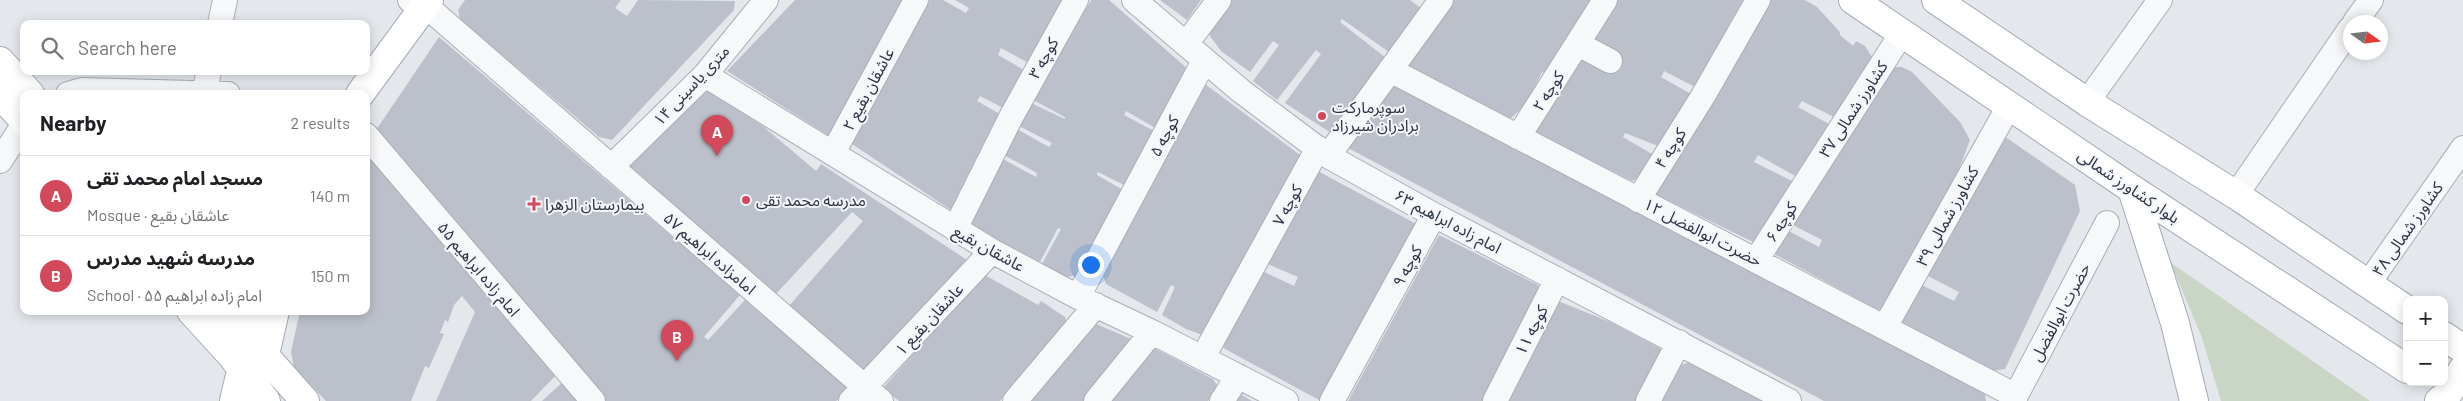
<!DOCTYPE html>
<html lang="en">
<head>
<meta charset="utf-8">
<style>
	:root { --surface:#fff; --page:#f6f6f6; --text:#202124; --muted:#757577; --line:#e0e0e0; --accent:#d1495b }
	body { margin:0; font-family:Barlow,"Noto Sans Arabic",sans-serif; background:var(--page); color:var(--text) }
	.controls { position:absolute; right:15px; bottom:15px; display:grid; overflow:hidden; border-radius:10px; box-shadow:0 2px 12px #0003 }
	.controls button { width:45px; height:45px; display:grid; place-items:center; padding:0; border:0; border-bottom:1px solid var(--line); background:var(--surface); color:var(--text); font:25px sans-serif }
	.compass { position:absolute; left:2343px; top:15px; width:45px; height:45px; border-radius:50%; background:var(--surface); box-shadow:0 2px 12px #0003; rotate:104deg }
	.you { position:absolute; left:1090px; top:264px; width:18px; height:18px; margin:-12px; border:4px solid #fff; border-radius:50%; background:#1a73e8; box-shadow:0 0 0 8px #1a73e833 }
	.badge { display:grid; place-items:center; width:32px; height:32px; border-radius:50%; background:var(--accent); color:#fff; font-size:16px; font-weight:700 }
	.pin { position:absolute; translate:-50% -41px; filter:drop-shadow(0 1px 2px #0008) }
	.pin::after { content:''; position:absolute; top:26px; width:18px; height:15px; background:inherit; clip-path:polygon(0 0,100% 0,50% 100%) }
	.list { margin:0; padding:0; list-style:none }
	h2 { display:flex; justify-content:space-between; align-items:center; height:65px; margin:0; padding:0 20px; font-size:21px }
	h2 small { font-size:16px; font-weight:400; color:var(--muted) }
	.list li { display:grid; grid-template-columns:32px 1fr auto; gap:15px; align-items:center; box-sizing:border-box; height:80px; padding:0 20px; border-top:1px solid var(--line) }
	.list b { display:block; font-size:19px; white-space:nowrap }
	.list p { margin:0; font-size:16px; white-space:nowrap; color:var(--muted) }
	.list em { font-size:16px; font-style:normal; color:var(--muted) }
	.icon { flex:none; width:28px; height:28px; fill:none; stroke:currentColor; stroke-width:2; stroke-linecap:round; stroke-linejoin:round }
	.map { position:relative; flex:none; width:2463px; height:401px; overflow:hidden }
	.search { position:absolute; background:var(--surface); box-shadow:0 2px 12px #0003; left:20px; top:20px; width:350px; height:55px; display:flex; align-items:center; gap:12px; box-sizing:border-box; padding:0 18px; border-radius:10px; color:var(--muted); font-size:19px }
	.panel { position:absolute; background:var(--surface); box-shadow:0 2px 12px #0003; left:20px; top:90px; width:350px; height:225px; border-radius:10px }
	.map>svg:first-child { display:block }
	.green { fill:#c9d6c5 }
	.building { fill:#bbc0ca }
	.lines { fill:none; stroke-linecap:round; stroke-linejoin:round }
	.minor-casing { stroke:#a9aeb7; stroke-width:26 }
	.major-casing { stroke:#a3abb8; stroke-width:30 }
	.minor { stroke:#f7f8fa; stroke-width:24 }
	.major { stroke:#fff; stroke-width:28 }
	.poi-dot { fill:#d1495b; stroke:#f4f6f9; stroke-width:2 }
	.labels { text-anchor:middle; stroke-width:4; stroke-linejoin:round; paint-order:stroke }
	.street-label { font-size:16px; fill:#2b3445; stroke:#f4f6f9 }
	.poi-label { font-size:16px; fill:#2b3445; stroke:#f4f6f9; text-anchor:start }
</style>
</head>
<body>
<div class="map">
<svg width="2463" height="401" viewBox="0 0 2463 401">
	<rect width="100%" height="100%" fill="#e4e7ec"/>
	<path class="green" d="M2170 262 2370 401H2221L2201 335Z"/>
	<path class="building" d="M465 0H621L615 8 627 16 638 0 735 1 734 10 612 140 599 137 460 19 458 10Z
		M795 0H909L834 139 727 71Z
		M930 0H943L966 13 969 8 955 0H1067L1034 66 1001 48 998 55 1029 73 1007 110 980 96 977 101 1005 117 955 209 951 210 852 144Z
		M1091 0H1109L1189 70 1157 129 1126 111 1124 115 1156 132 1126 186 1098 172 1097 173V175L1123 190 1079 275 1067 277 1042 264 1061 229 1058 228 1040 262 975 228 970 221 1001 158 1036 177 1037 173 1004 155 1017 129 1049 147 1052 143 1019 126 1031 103 1065 119V117L1033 100Z
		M1160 0H1201L1187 20Z
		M1232 0H1410L1421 8 1389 52 1342 19 1340 22 1386 58 1331 133 1285 103 1321 54 1316 50 1277 100 1253 81 1279 45 1273 41 1250 72 1221 51 1210 36 1209 32Z
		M1453 0H1594L1561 57 1556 55 1546 74 1542 72 1535 86 1538 87 1525 105 1508 121 1404 67Z
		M1617 0H1743L1728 26 1731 27 1695 87 1664 71 1663 74 1661 77 1691 94 1658 146 1625 133 1623 137 1652 154 1637 178 1632 181 1534 132Z
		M1771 0H1805L1817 7 1840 32V35L1853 46 1856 41 1865 46 1872 57 1834 117 1802 101 1798 107 1829 124 1795 176 1758 155 1754 162 1792 181 1753 242 1653 193Z
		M439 37 740 295 704 337 708 340 745 300 846 386V392L836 401H603L374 133Z
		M1888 67H1902L1912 72 1960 122 1970 140 1956 177 1887 306 1878 310 1776 255 1775 245 1785 229 1819 247 1822 240 1789 223Z
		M1391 83 1984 388 1986 401H1824L1348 148Z
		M1205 84 1300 155 1205 336 1186 329 1162 315 1175 287 1171 285 1157 312 1106 284 1103 274Z
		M700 85 764 127 816 171 821 164 970 262 864 374 789 306 863 221 852 212 775 295 629 165Z
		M2001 134 2075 185 2080 211 2005 369 1992 371 1899 322 1920 284 1954 301 1959 292 1924 274Z
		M366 151 559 372 531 401H436L475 312 462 296 454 305 448 322 445 320 440 333 444 334 429 368 425 366 411 401H326L294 367 291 352 300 311H366Z
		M1314 169 1420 226 1321 401 1225 349 1221 344 1258 269 1294 286 1298 277 1263 262Z
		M1439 235 1538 285 1541 294 1485 401H1348Z
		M983 274 1038 305 1041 301 1065 317 1067 324 1000 401H899L883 388Z
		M1558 301 1610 322 1665 351 1642 401H1505Z
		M1094 323 1131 339 1132 345 1083 401H1027Z
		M1154 348 1213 379 1218 387 1208 401H1108Z
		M1689 362 1765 401H1662L1679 366Z
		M565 380 582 401H542Z
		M1240 394 1252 401H1235Z"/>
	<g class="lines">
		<g class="minor-casing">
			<path id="minor" d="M410 0 425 5 881 401
				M1134 0 1241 91 1328 156 1434 215 1789 401
				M2355 22 2371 0
				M220 24 225 0
				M1186 44 1219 0
				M1578 44 1610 61
				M1390 70C1598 179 1807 286 2016 396
				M705 75 992 251 1078 297 1152 332 1286 401
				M204 93 209 71
				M68 94 82 90 228 94
				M2087 102 2160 0
				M366 135 593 401
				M1518 137 1605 0
				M833 153 916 0
				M1328 156 1441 0
				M0 161 24 124
				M611 167 705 75 766 0
				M2236 195 2350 29
				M1638 200 1703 96 1758 0
				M955 229 1011 117 1076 0
				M1757 259 1902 33
				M2368 284 2463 148
				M1078 297 1204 61
				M1885 327 2009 106
				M1203 357 1318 148
				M851 401 992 251
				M1015 401 1096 305
				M1096 401 1152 332
				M1222 401 1238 376
				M1332 401 1434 215
				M1495 401 1557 279
				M1648 401 1679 342
				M2013 401 2107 223"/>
		</g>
		<g class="major-casing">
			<path id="major" d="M1853 0 2132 189 2407 369
				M1936 0 2087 102 2236 195 2407 310
				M0 61 30 94
				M0 94 24 121
				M360 94 429 0
				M2132 189 2175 323 2194 401
				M191 311 232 356 266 401
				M225 311 305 401
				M2444 336 2463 349
				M262 368 275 311
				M234 401 255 311
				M2439 401 2447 395 2463 369"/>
		</g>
		<use href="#minor" class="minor"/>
		<use href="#major" class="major"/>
	</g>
	<g class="poi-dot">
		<circle cx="1322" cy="116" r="5"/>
		<circle cx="746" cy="200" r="5"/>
		<path d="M531.5 196.5h5v5h5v5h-5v5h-5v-5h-5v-5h5z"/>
	</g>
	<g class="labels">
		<g class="street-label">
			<text transform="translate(1043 58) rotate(-61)" y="6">کوچه ۳</text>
			<text transform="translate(691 85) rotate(-47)" y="6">۱۴ متری یاسینی</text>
			<text transform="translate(868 89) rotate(-62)" y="6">عاشقان بقیع ۲</text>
			<text transform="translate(1548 91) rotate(-57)" y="6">کوچه ۲</text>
			<text transform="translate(1853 109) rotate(-57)" y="6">کشاورز شمالی ۳۷</text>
			<text transform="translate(1164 136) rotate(-62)" y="6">کوچه ۵</text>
			<text transform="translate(1670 148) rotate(-58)" y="6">کوچه ۴</text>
			<text transform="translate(2129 186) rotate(34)" y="6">بلوار کشاورز شمالی</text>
			<text transform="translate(1287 205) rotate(-61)" y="6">کوچه ۷</text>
			<text transform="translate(1947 216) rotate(-61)" y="6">کشاورز شمالی ۳۹</text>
			<text transform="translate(1448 221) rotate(28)" y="6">امام زاده ابراهیم ۶۳</text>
			<text transform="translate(1781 222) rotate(-57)" y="6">کوچه ۶</text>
			<text transform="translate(2407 229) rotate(-55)" y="6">کشاورز شمالی ۴۸</text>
			<text transform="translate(1703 232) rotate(27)" y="6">حضرت ابوالفضل ۱۲</text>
			<text transform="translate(989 248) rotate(29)" y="6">عاشقان بقیع</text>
			<text transform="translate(710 253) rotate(41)" y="6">امامزاده ابراهیم ۵۷</text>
			<text transform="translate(1407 266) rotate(-62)" y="6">کوچه ۹</text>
			<text transform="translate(479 269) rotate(50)" y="6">امام زاده ابراهیم ۵۵</text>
			<text transform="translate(2060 312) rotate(-62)" y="6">حضرت ابوالفضل</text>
			<text transform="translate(929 319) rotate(-47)" y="6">عاشقان بقیع ۱</text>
			<text transform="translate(1531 330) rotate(-63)" y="6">کوچه ۱۱</text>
		</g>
		<g class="poi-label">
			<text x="1332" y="113">سوپرمارکت<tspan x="1332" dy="18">برادران شیرزاد</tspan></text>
			<text x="756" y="206">مدرسه محمد تقی</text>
			<text x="545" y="210">بیمارستان الزهرا</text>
		</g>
	</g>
</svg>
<div class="controls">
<button>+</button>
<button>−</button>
</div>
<svg class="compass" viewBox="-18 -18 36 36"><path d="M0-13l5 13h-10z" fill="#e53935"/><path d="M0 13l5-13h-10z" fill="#757577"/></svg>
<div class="you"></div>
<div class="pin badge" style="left:717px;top:156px">A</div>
<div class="pin badge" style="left:677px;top:361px">B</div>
<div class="search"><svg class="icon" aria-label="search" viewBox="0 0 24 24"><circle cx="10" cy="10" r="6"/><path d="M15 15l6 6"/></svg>Search here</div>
<section class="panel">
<h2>Nearby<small>2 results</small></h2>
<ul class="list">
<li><span class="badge">A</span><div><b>مسجد امام محمد تقی</b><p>Mosque · عاشقان بقیع</p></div><em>140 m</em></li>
<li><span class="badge">B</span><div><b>مدرسه شهید مدرس</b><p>School · امام زاده ابراهیم ۵۵</p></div><em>150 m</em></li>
</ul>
</section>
</div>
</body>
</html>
